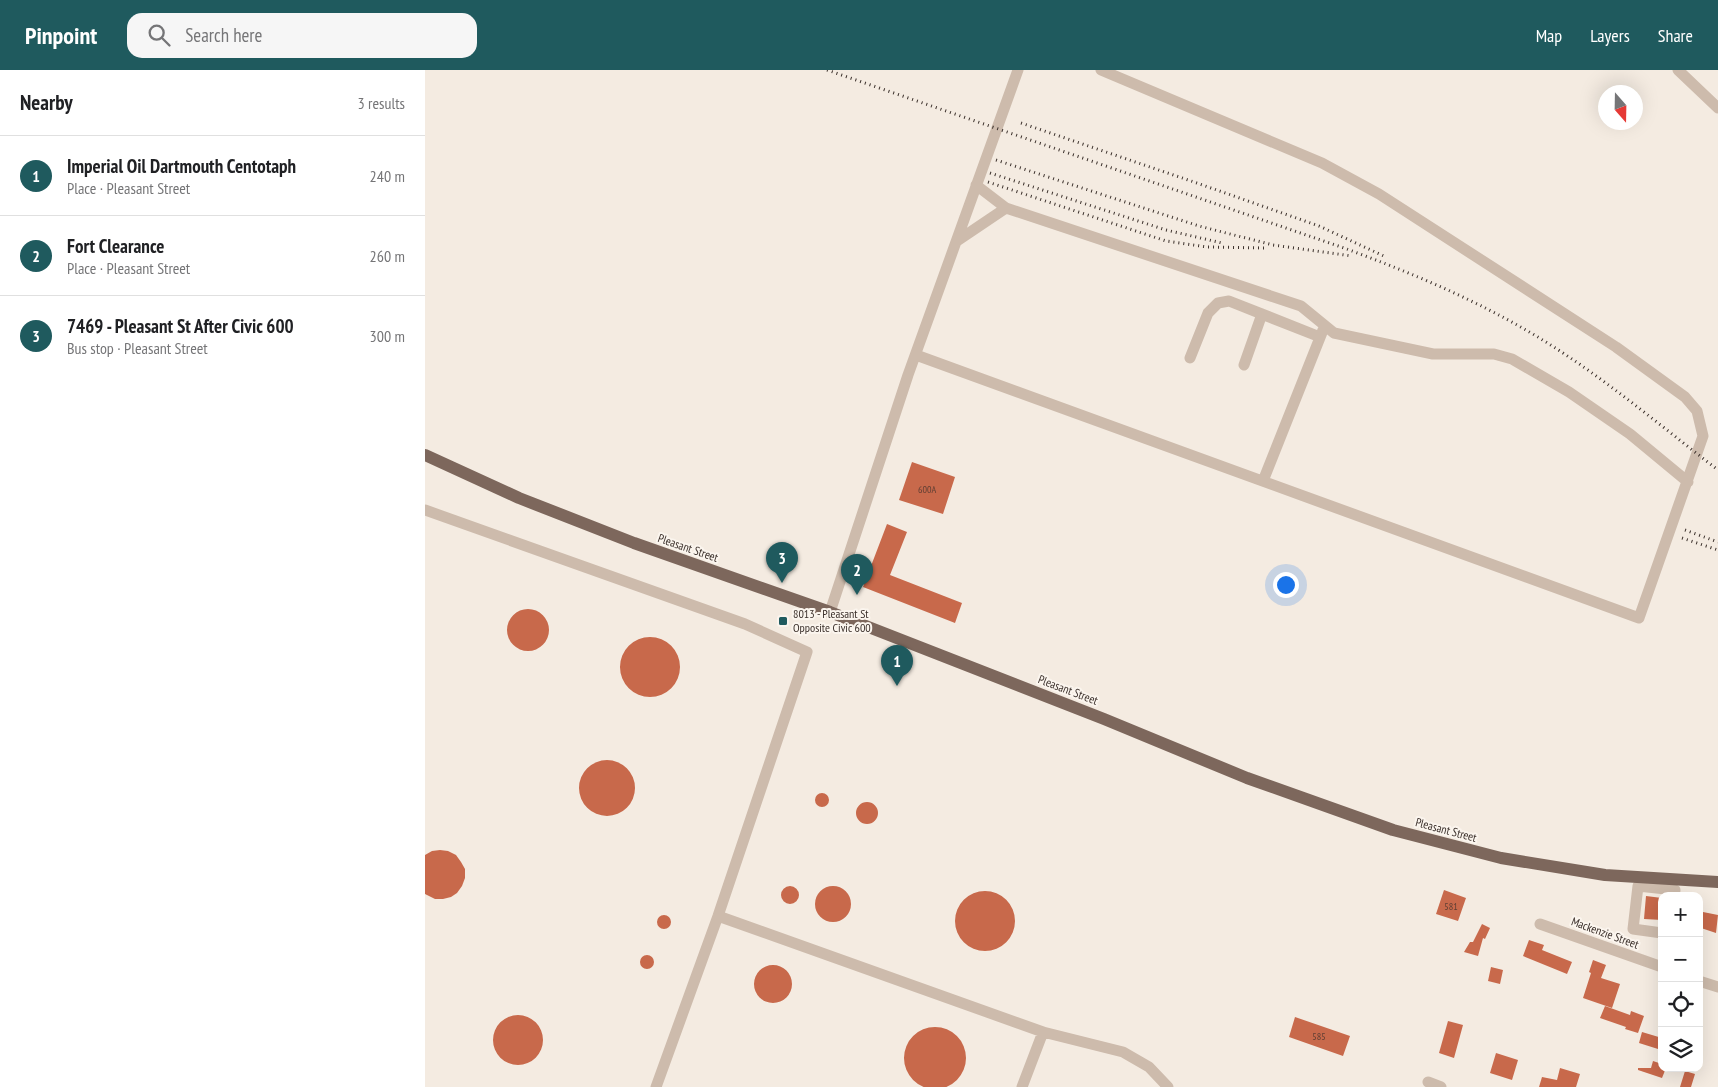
<!DOCTYPE html>
<html lang="en">
<head>
<meta charset="utf-8">
<style>
	:root { --surface:#fff; --page:#f6f6f6; --text:#202124; --muted:#757577; --line:#e0e0e0; --accent:#1f5a5e }
	body { margin:0; font-family:"PT Sans Narrow",sans-serif; background:var(--page); color:var(--text) }
	.controls { position:absolute; right:15px; bottom:15px; display:grid; overflow:hidden; border-radius:10px; box-shadow:0 5px 20px #0002 }
	.controls button { width:45px; height:45px; display:grid; place-items:center; padding:0; border:0; border-bottom:1px solid var(--line); background:var(--surface); color:var(--text); font:25px sans-serif }
	.compass { position:absolute; left:1173px; top:15px; width:45px; height:45px; border-radius:50%; background:var(--surface); box-shadow:0 5px 20px #0002; rotate:160deg }
	.you { position:absolute; left:860px; top:514px; width:18px; height:18px; margin:-12px; border:4px solid #fff; border-radius:50%; background:#1a73e8; box-shadow:0 0 0 8px #1a73e833 }
	.badge { display:grid; place-items:center; width:32px; height:32px; border-radius:50%; background:var(--accent); color:#fff; font-size:16px; font-weight:700 }
	.pin { position:absolute; translate:-50% -41px; filter:drop-shadow(0 1px 2px #0008) }
	.pin::after { content:''; position:absolute; top:26px; width:18px; height:15px; background:inherit; clip-path:polygon(0 0,100% 0,50% 100%) }
	.list { margin:0; padding:0; list-style:none }
	h2 { display:flex; justify-content:space-between; align-items:center; height:65px; margin:0; padding:0 20px; font-size:21px }
	h2 small { font-size:16px; font-weight:400; color:var(--muted) }
	.list li { display:grid; grid-template-columns:32px 1fr auto; gap:15px; align-items:center; box-sizing:border-box; height:80px; padding:0 20px; border-top:1px solid var(--line) }
	.list b { display:block; font-size:19px; white-space:nowrap }
	.list p { margin:0; font-size:16px; white-space:nowrap; color:var(--muted) }
	.list em { font-size:16px; font-style:normal; color:var(--muted) }
	.icon { flex:none; width:28px; height:28px; fill:none; stroke:currentColor; stroke-width:2; stroke-linecap:round; stroke-linejoin:round }
	.map { position:relative; flex:none; width:1293px; height:1017px; overflow:hidden }
	header { display:flex; align-items:center; gap:30px; box-sizing:border-box; height:70px; padding:0 25px; background:var(--accent); color:#fff }
	header strong { font-size:24px }
	nav { display:flex; gap:28px; margin-inline-start:auto; font-size:18px }
	.search { width:350px; height:45px; background:var(--page); display:flex; align-items:center; gap:12px; box-sizing:border-box; padding:0 18px; border-radius:15px; color:var(--muted); font-size:19px }
	main { display:flex }
	aside { flex:1; background:var(--surface) }
	.map>svg:first-child { display:block }
	.building { fill:#c8694b }
	.lines { fill:none; stroke-linecap:round; stroke-linejoin:round }
	.minor { stroke:#cdbbac; stroke-width:11 }
	.major { stroke:#7d675c; stroke-width:12 }
	.rail { stroke:#3b302b; stroke-width:3; stroke-dasharray:1 4; stroke-linecap:butt }
	.poi-dot { fill:#1f5a5e; stroke:#fbf5ee; stroke-width:2 }
	.labels { text-anchor:middle; stroke-width:4; stroke-linejoin:round; paint-order:stroke }
	.number-label { font-size:10px; fill:#5e3e33 }
	.street-label { font-size:12px; fill:#3b302b; stroke:#fbf5ee }
	.poi-label { font-size:12px; fill:#3b302b; stroke:#fbf5ee; text-anchor:start }
</style>
</head>
<body>
<header>
<strong>Pinpoint</strong>
<div class="search"><svg class="icon" aria-label="search" viewBox="0 0 24 24"><circle cx="10" cy="10" r="6"/><path d="M15 15l6 6"/></svg>Search here</div>
<nav><a>Map</a><a>Layers</a><a>Share</a></nav>
</header>
<main>
<aside>
<h2>Nearby<small>3 results</small></h2>
<ul class="list">
<li><span class="badge">1</span><div><b>Imperial Oil Dartmouth Centotaph</b><p>Place · Pleasant Street</p></div><em>240 m</em></li>
<li><span class="badge">2</span><div><b>Fort Clearance</b><p>Place · Pleasant Street</p></div><em>260 m</em></li>
<li><span class="badge">3</span><div><b>7469 - Pleasant St After Civic 600</b><p>Bus stop · Pleasant Street</p></div><em>300 m</em></li>
</ul>
</aside>
<div class="map">
<svg width="1293" height="1017" viewBox="0 0 1293 1017">
	<rect width="100%" height="100%" fill="#f4ebe1"/>
	<path class="building" d="M487 392 530 407 518 444 474 430Z
		M462 454 482 462 465 505 537 533 530 553 438 517Z
		M82 560a21 21 0 1 1 42 0a21 21 0 1 1-42 0Z
		M195 597a30 30 0 1 1 60 0a30 30 0 1 1-60 0Z
		M154 718a28 28 0 1 1 56 0a28 28 0 1 1-56 0Z
		M390 730a7 7 0 1 1 14 0a7 7 0 1 1-14 0Z
		M431 743a11 11 0 1 1 22 0a11 11 0 1 1-22 0Z
		M15 780 23 781 31 785 36 792 40 799V808L37 816 32 823 26 827 18 829H10L0 824V785L7 781Z
		M356 825a9 9 0 1 1 18 0a9 9 0 1 1-18 0Z
		M390 834a18 18 0 1 1 36 0a18 18 0 1 1-36 0Z
		M1019 820 1041 828 1033 851 1011 844Z
		M530 851a30 30 0 1 1 60 0a30 30 0 1 1-60 0Z
		M1221 826 1237 828V850L1219 849Z
		M1278 842 1293 845 1291 863 1276 858Z
		M232 852a7 7 0 1 1 14 0a7 7 0 1 1-14 0Z
		M1057 854 1065 858 1060 869 1058 868 1053 886 1039 882 1045 872H1048Z
		M1104 870 1119 875 1117 880 1147 892 1142 904 1098 886Z
		M215 892a7 7 0 1 1 14 0a7 7 0 1 1-14 0Z
		M1168 890 1181 895 1176 908 1195 914 1187 938 1158 928 1166 903 1164 902Z
		M329 914a19 19 0 1 1 38 0a19 19 0 1 1-38 0Z
		M1066 897 1078 900 1075 914 1063 911Z
		M1180 936 1205 945 1206 941 1219 946 1213 963 1200 959 1201 957 1175 948Z
		M68 970a25 25 0 1 1 50 0a25 25 0 1 1-50 0Z
		M870 947 925 966 918 986 864 967Z
		M1023 951 1038 955 1029 988 1014 983Z
		M479 988a31 31 0 1 1 62 0a31 31 0 1 1-62 0Z
		M1217 962 1237 968 1233 979 1214 973Z
		M1071 983 1093 990 1087 1010 1065 1003Z
		M1228 991 1237 994V998H1241L1237 1008 1213 1000V998H1226Z
		M1135 998 1155 1004 1151 1017H1114L1117 1007 1132 1010Z
		M1260 1001 1270 1004 1266 1017H1255Z"/>
	<g class="lines">
		<path class="minor" d="M1253 0 1293 38
			M581 138 876 236 909 263 1008 284H1069L1087 289 1144 322 1205 364 1263 412
			M532 171 581 138 551 115
			M491 285 1214 548 1278 366 1272 341 1260 327 1191 277 954 124 897 93 676 0
			M765 288 783 243 793 233 804 231 895 267
			M819 295 837 244
			M838 411 898 260
			M0 440 320 554 382 582 293 846 231 1017
			M405 542 483 305 593 0
			M293 846 618 962 698 982 724 997 743 1017
			M1115 854 1237 897
			M1237 863 1208 859 1213 816 1250 820 1249 826
			M1274 911 1293 917
			M1003 1012 1016 1017
			M597 1017 618 962"/>
		<path class="major" d="M0 385 94 428 209 473 405 542 679 649 822 708 968 760 1076 788 1180 805 1293 812"/>
		<path class="rail" d="M402 0 919 178C995 206 1068 237 1135 281 1190 317 1241 360 1293 400
			M596 53 769 112 894 156 961 187
			M571 90 774 156 848 175 927 186
			M565 103 741 160 797 173
			M563 112 741 171 782 177 841 178
			M1260 460 1293 472
			M1257 468 1293 480"/>
	</g>
	<rect class="poi-dot" x="353" y="546" width="10" height="10" rx="2.5"/>
	<g class="labels">
		<g class="number-label">
			<text x="502" y="423">600A</text>
			<text x="1026" y="840">581</text>
			<text x="894" y="970">585</text>
		</g>
		<g class="street-label">
			<text transform="translate(263 478) rotate(19)" y="4">Pleasant Street</text>
			<text transform="translate(643 620) rotate(21)" y="4">Pleasant Street</text>
			<text transform="translate(1021 760) rotate(15)" y="4">Pleasant Street</text>
			<text transform="translate(1180 863) rotate(20)" y="4">Mackenzie Street</text>
		</g>
		<g class="poi-label">
			<text x="368" y="548">8013 - Pleasant St<tspan x="368" dy="14">Opposite Civic 600</tspan></text>
		</g>
	</g>
</svg>
<div class="controls">
<button>+</button>
<button>−</button>
<button><svg class="icon" aria-label="locate" viewBox="0 0 24 24"><circle cx="12" cy="12" r="6"/><path d="M12 2v4M12 18v4M2 12h4M18 12h4"/></svg></button>
<button><svg class="icon" aria-label="layers" viewBox="0 0 24 24"><path d="M12 4l9 5-9 5-9-5zM3 14l9 5 9-5"/></svg></button>
</div>
<svg class="compass" viewBox="-18 -18 36 36"><path d="M0-13l5 13h-10z" fill="#e53935"/><path d="M0 13l5-13h-10z" fill="#757577"/></svg>
<div class="you"></div>
<div class="pin badge" style="left:472px;top:616px">1</div>
<div class="pin badge" style="left:432px;top:525px">2</div>
<div class="pin badge" style="left:357px;top:513px">3</div>
</div>
</main>
</body>
</html>
